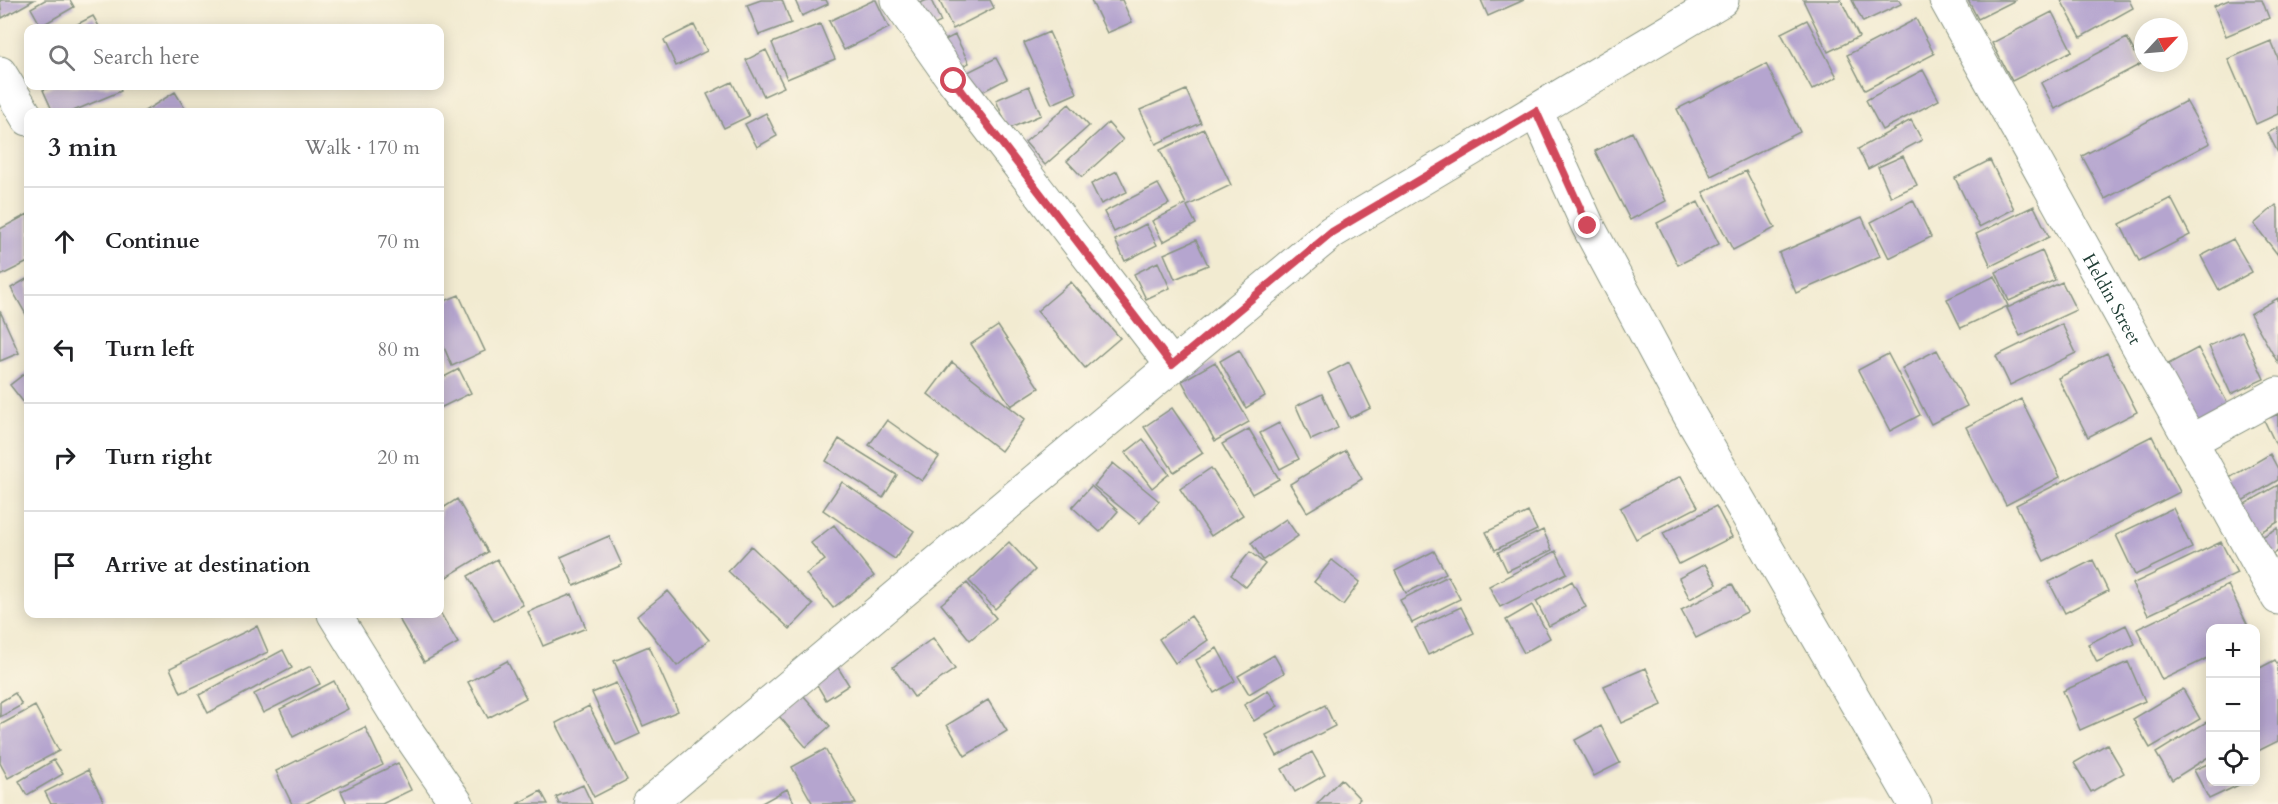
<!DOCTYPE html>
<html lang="en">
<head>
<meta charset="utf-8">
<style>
	:root { --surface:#fff; --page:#f6f6f6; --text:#202124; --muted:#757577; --line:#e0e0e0 }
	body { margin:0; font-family:Cardo,serif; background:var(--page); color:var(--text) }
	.controls { position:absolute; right:18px; bottom:18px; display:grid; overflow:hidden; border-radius:12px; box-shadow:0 3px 15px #0003 }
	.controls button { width:54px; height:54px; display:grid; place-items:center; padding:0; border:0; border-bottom:2px solid var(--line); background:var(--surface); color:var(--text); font:30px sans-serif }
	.compass { position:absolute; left:2134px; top:18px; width:54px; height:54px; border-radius:50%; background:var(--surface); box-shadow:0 3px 15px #0003; rotate:64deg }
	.stop { position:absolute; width:18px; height:18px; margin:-14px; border:4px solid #d1495b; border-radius:50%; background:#fff }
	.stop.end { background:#d1495b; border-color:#fff; box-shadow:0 2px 6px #0008 }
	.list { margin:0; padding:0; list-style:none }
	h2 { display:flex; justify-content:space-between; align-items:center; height:78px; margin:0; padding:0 24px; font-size:26px }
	h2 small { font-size:20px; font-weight:400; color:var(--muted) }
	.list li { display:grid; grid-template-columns:39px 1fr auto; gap:18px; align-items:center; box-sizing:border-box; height:108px; padding:0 24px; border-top:2px solid var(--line) }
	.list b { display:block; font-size:22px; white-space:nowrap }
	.list em { font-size:20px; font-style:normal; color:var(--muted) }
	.icon { flex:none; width:33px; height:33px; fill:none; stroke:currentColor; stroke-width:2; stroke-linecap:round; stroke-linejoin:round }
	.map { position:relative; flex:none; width:2278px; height:804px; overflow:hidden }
	.search { position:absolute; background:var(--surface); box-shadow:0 3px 15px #0003; left:24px; top:24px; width:420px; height:66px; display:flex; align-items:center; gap:15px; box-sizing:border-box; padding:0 21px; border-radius:12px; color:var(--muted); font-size:22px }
	.panel { position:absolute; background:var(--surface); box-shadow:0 3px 15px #0003; left:24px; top:108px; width:420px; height:510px; border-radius:12px }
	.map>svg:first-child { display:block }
	.building { fill:#b5a5cf }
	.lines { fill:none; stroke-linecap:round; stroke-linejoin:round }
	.minor-casing { stroke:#889482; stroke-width:35 }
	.minor { stroke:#fff; stroke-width:33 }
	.route { stroke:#d1495b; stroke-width:8 }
	.labels { text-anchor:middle; stroke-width:6; stroke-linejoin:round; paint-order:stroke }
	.street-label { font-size:18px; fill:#1f3d34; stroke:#fcf5e5 }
</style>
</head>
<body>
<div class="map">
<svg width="2278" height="804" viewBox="0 0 2278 804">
	<rect width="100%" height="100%" fill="#fcf5e5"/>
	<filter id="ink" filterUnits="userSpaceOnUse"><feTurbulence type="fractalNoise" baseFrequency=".0167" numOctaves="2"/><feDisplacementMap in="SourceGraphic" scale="12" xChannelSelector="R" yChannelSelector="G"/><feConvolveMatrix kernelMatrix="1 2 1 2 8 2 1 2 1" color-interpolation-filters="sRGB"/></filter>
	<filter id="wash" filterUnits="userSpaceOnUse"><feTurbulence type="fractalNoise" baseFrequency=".008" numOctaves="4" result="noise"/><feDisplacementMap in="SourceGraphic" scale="24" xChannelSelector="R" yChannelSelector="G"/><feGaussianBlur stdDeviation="1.35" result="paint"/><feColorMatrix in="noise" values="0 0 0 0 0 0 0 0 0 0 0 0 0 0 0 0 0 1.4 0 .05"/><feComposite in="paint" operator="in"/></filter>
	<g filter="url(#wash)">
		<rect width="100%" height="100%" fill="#f2ebd1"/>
		<g id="blocks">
			<path class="building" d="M0 0H34L2 18Z
				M45 0H70L74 7 41 26 31 8Z
				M761 0H782L791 23 759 35 747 5Z
				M795 0H826L828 4 802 16Z
				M874 0H876L889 28 844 50 829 21Z
				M927 0H931L941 22 924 30 913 6Z
				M939 0H990L994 8 953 29Z
				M1091 0H1122L1132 22 1107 33Z
				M1481 0H1524L1488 16Z
				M1803 0H1841L1859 37 1828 52Z
				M1852 0H1899L1901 4 1863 22Z
				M1968 0H2016L1978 19Z
				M2061 0H2129L2133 8 2081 37Z
				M2229 0H2262L2269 18 2226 36 2214 6Z
				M2052 12 2072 51 2012 81 1992 43Z
				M93 16 100 28H70Z
				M1916 19 1934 54 1865 90 1847 55Z
				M1807 20 1837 77 1812 90 1781 33Z
				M820 24 835 59 787 79 772 43Z
				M694 25 707 51 676 66 664 40Z
				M1049 32 1077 93 1052 104 1024 43Z
				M955 35 969 63 951 72 937 44Z
				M2127 38 2141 64 2055 109 2041 83Z
				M2271 41 2278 58V114L2256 124 2228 59Z
				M766 50 784 87 764 96 746 60Z
				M996 58 1007 79 972 97 960 76Z
				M1766 64 1800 132 1711 176 1677 109Z
				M1923 70 1939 100 1882 130 1866 100Z
				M732 82 749 116 724 128 707 94Z
				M54 86H119L121 91 71 112H53L43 90Z
				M1029 86 1041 115 1008 129 996 100Z
				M1186 90 1201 123 1156 144 1140 110Z
				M175 92 187 112H143Z
				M2186 101 2210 143 2105 199 2082 156Z
				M1069 104 1089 126 1045 165 1025 142Z
				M766 113 777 136 757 147 745 124Z
				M1911 120 1922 140 1868 169 1858 149Z
				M1108 123 1123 140 1082 177 1067 161Z
				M2278 127V153L2268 133Z
				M1204 129 1231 185 1187 206 1196 224 1163 242 1152 221 1186 204 1160 150Z
				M1632 132 1666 201 1630 220 1595 151Z
				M1903 156 1917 185 1891 197 1878 167Z
				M1990 160 2014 209 1979 227 1955 178Z
				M1117 171 1127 192 1101 204 1091 184Z
				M1746 171 1775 228 1733 250 1703 192Z
				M1158 184 1169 204 1114 232 1104 212Z
				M2171 198 2190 235 2139 261 2120 224Z
				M1913 200 1931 237 1889 258 1871 222Z
				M1698 202 1719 244 1678 265 1657 223Z
				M2276 205 2278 208V255L2254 224Z
				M2034 206 2049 237 1991 266 1976 234Z
				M28 214V262L0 276V229Z
				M1862 217 1880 256 1796 293 1779 253Z
				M1146 224 1157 245 1125 261 1115 240Z
				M2233 239 2252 272 2219 290 2201 256Z
				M1196 240 1208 265 1175 279 1164 254Z
				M2042 251 2055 280 2009 301 1996 272Z
				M1158 262 1170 288 1146 299 1134 274Z
				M1995 276 2008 306 1961 328 1947 299Z
				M28 278V318L11 288Z
				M1071 282 1120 338 1085 368 1037 311Z
				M2062 282 2076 310 2020 336 2007 308Z
				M459 295 485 351 452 366 440 338V303Z
				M2278 298V363L2250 314Z
				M0 311 19 353 0 361Z
				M2062 324 2076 353 2010 385 1996 356Z
				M998 326 1039 388 1011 406 971 344Z
				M2242 331 2264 379 2231 394 2209 346Z
				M2198 348 2229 406 2190 427 2159 369Z
				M1239 350 1265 396 1246 408 1220 361Z
				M1937 350 1967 406 1931 424 1902 368Z
				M2107 353 2137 412 2088 437 2058 378Z
				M1888 354 1920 415 1890 431 1858 370Z
				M952 362 1025 419 1001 451 928 394Z
				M1215 362 1249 422 1215 441 1182 381Z
				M1349 362 1371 408 1350 418 1328 373Z
				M459 369 471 393 440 408V379Z
				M28 371V408L10 385Z
				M1322 394 1338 428 1311 440 1296 406Z
				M2021 399 2060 477 2006 505 1966 427Z
				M1172 408 1203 453 1174 472 1144 427Z
				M2278 414V449L2264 420Z
				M887 420 939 457 922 481 869 445Z
				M1279 423 1299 459 1280 469 1260 433Z
				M1249 429 1279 479 1252 494 1222 444Z
				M2152 436 2180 492 2044 561 2016 505Z
				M839 439 897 475 883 498 826 461Z
				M1143 439 1169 474 1152 488 1125 453Z
				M1346 450 1362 479 1307 512 1290 484Z
				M2270 454 2278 469V480L2237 504 2224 481Z
				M1113 463 1159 501 1140 523 1094 486Z
				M1211 468 1243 515 1211 536 1180 489Z
				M1681 476 1698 507 1636 539 1620 508Z
				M842 482 914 531 895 559 823 510Z
				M2278 485V522L2252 537 2236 509Z
				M1091 486 1118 511 1100 532 1072 507Z
				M457 499 488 552 440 581V510Z
				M1716 506 1732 537 1679 564 1663 533Z
				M2173 508 2192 548 2135 575 2116 535Z
				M1528 512 1537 530 1495 550 1486 532Z
				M1286 519 1298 536 1263 560 1251 543Z
				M834 525 874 576 833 608 806 574 825 560 811 543Z
				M2278 528V551L2265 558 2256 540Z
				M1543 530 1552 550 1507 571 1498 552Z
				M609 536 622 565 574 586 561 557Z
				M1009 542 1035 570 995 609 969 581Z
				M2221 542 2237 573 2148 615 2132 584Z
				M751 546 813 605 790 629 728 571Z
				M1434 551 1446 573 1406 593 1395 571Z
				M1556 551 1567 573 1500 607 1489 586Z
				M1250 552 1265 564 1246 587 1231 575Z
				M497 559 523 605 494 621 468 576Z
				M1332 560 1360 582 1343 605 1314 582Z
				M2093 560 2108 591 2065 613 2049 582Z
				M1705 564 1717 584 1690 599 1679 578Z
				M1448 576 1460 599 1412 623 1400 600Z
				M1572 581 1586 607 1549 626 1536 601Z
				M967 583 996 618 970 640 941 604Z
				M1732 584 1747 612 1696 638 1681 610Z
				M2228 585 2249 628H2210V657L2162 680 2137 629Z
				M668 591 709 640 677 666 637 616Z
				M572 594 586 628 543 646 528 612Z
				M1532 605 1550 638 1524 653 1506 620Z
				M1461 607 1474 633 1428 655 1415 628Z
				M410 614H441L458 643 424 662 399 619Z
				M1191 616 1208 640 1175 663 1159 639Z
				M2126 625 2135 644 2097 662 2088 644Z
				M257 626 268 652 181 693 170 668Z
				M933 638 955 669 914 697 893 667Z
				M649 646 678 711 643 726 614 661Z
				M1217 648 1235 681 1214 693 1196 660Z
				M283 650 292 668 208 713 199 695Z
				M1274 655 1284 673 1249 694 1238 676Z
				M2275 660 2278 666V741L2256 752V670Z
				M507 661 526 698 488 718 468 682Z
				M2128 662 2145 701 2080 730 2063 691Z
				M311 666 320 684 263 713 254 694Z
				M837 666 849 685 826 700 814 680Z
				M1646 668 1662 705 1621 723 1604 686Z
				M334 681 348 709 293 737 280 709Z
				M616 683 640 734 616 745 592 693Z
				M2183 689 2200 719 2150 748 2133 719Z
				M1268 690 1278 706 1254 721 1244 705Z
				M15 693 22 705 0 717V702Z
				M803 695 830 726 806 747 779 716Z
				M988 700 1007 731 965 756 947 725Z
				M1325 705 1335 726 1277 756 1266 735Z
				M35 706 59 751 8 778 0 763V725Z
				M589 706 627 780 594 797 556 723Z
				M2208 721 2210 726V756L2172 780 2156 753Z
				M1601 726 1620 763 1594 776 1575 740Z
				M365 727 383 765 305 804H292L276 771Z
				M2107 744 2124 773 2091 792 2074 763Z
				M825 749 856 804H813L792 767Z
				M1312 752 1325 775 1295 792 1282 769Z
				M54 760 63 774 27 795 19 781Z
				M398 763 411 790 382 804H347L341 791Z
				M2210 763V782H2245L2209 799 2194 770Z
				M88 770 105 804H51L45 792Z
				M1341 779 1360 799 1354 804H1317Z
				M583 785 592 804H559L556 797Z
				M787 789 795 804H760Z
				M541 791 548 804H517Z"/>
		</g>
	</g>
	<g filter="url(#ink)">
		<use href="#blocks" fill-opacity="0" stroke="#889482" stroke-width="1.5"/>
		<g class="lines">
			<g class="minor-casing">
				<g id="minor">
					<path d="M897 0 954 81 1172 365"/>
					<path id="s1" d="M1946 0 2278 598"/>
					<path d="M0 73 28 119"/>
					<path d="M1536 111 1588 226 1690 416 1915 804"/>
					<path d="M2191 441 2278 394"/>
					<path d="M334 614 402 724 457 804"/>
					<path d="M649 804 1332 232 1722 0"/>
				</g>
			</g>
			<use href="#minor" class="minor"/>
		</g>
	</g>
	<g class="lines" filter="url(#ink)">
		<path class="route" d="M954 81 1172 365 1332 232 1536 111 1588 226"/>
	</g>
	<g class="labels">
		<g class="street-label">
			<text dy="6" stroke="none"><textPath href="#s1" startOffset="342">Heldin Street</textPath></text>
		</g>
	</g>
</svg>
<div class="controls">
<button>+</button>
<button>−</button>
<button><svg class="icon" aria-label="locate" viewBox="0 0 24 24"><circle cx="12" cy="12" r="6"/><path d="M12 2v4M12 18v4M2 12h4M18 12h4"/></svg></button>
</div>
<svg class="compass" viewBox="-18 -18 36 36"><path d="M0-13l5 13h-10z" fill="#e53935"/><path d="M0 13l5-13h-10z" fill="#757577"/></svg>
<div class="stop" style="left:954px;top:81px"></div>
<div class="stop end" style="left:1588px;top:226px"></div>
<div class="search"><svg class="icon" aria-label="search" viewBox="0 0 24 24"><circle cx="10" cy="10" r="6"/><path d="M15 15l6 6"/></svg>Search here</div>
<section class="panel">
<h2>3 min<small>Walk · 170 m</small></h2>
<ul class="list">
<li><svg class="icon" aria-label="ahead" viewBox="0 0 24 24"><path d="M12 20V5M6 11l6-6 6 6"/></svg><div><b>Continue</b></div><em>70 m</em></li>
<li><svg class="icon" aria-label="left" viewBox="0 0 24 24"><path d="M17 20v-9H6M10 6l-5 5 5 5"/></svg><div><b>Turn left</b></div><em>80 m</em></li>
<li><svg class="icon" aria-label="right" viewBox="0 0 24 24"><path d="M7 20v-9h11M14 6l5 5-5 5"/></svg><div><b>Turn right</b></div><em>20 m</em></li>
<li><svg class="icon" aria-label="arrive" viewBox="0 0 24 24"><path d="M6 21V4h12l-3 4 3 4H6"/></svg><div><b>Arrive at destination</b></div></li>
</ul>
</section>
</div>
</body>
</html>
